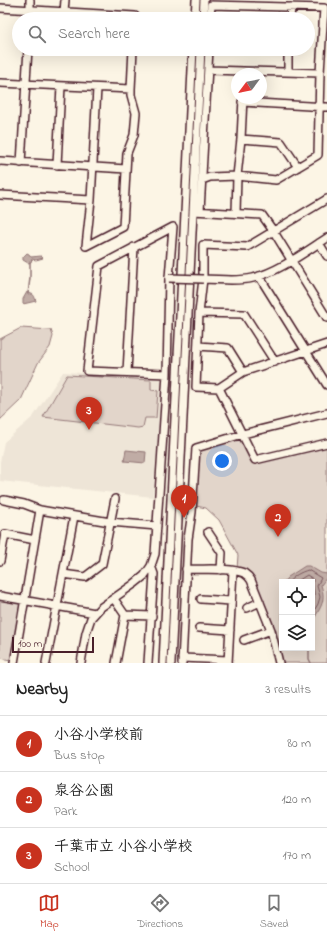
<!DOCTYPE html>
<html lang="en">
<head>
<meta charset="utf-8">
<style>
	:root { --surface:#fff; --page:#f6f6f6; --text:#222; --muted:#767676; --line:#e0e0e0; --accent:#c8321e }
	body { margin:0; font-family:"Indie Flower","Klee One",sans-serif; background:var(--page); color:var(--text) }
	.controls { position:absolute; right:12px; bottom:12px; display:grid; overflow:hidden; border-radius:0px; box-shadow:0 4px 16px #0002 }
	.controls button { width:36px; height:36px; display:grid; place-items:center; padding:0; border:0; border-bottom:1px solid var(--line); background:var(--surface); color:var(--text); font:20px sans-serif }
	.compass { position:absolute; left:231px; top:68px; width:36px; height:36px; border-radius:50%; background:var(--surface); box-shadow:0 4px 16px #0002; rotate:238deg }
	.scale { position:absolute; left:12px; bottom:10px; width:82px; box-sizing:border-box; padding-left:4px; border:2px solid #4a1f2b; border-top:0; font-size:11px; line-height:14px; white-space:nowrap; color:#4a1f2b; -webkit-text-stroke:3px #fcf5e5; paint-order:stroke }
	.you { position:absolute; left:222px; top:461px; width:14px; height:14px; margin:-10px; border:3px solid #fff; border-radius:50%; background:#1a73e8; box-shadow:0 0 0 6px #1a73e833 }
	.badge { display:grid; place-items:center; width:26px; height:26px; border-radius:50%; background:var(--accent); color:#fff; font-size:13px; font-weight:700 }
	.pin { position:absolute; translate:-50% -33px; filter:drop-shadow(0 1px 2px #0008) }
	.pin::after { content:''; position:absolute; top:21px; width:14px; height:12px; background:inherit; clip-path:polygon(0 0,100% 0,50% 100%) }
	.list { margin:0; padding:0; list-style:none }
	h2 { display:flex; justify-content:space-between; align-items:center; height:52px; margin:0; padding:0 16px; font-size:17px }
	h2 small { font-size:13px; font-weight:400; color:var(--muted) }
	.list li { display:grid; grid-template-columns:26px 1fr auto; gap:12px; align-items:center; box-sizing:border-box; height:56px; padding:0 16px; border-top:1px solid var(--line) }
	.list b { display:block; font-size:15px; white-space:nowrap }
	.list p { margin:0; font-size:13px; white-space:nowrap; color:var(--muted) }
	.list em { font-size:13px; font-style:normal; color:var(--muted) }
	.icon { flex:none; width:22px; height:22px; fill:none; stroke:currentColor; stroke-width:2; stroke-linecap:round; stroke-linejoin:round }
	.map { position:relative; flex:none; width:327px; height:663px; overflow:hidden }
	.search { position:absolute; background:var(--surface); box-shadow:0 4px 16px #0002; left:12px; right:12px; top:12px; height:44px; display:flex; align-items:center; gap:10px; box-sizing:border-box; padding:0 14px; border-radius:22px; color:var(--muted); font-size:15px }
	.sheet { height:220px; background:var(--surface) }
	nav { display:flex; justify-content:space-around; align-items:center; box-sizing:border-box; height:56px; border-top:1px solid var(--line); background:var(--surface); font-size:11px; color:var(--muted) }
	nav a { display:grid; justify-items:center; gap:2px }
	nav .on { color:var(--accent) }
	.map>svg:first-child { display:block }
	.built { fill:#eee5d7 }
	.green { fill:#e2d5ca; stroke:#967a7a; fill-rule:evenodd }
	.water { fill:#c0aca5; stroke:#917474 }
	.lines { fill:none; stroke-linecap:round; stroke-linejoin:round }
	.shore { stroke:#79575c; stroke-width:1 }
	.stream { stroke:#917474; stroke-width:1.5 }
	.minor-casing { stroke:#4a1f2b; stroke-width:10 }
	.minor { stroke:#fcf5e5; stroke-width:7 }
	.minor-bridge-casing { stroke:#4a1f2b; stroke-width:10; stroke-linecap:butt }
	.minor-bridge { stroke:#fcf5e5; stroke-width:7 }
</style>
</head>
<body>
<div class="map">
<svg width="327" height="663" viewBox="0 0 327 663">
	<rect width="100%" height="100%" fill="#fcf5e5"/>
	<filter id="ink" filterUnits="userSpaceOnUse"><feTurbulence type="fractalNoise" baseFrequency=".025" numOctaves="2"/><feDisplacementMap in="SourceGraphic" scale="8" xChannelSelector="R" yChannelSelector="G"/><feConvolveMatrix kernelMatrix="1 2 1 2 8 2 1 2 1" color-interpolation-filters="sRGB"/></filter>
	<g filter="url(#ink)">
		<path class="built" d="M63 372 163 377 153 497 0 481V462L4 442 33 417Z"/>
		<path class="green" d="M21 328 51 330 53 336 50 347 38 363 21 400 0 420V339Z
			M67 375 151 380V390L158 391 156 418H145L143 427 138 428 43 417Z
			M241 437 253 463 327 445V663H282L253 579 237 569 238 555 219 520 206 508 196 506 199 451ZM282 582H312V648H282Z
			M0 600 21 604 11 660 0 658Z"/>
		<path class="water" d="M27 253 29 254 31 257 41 256 43 258 36 260 32 259 31 262 28 263 23 260V257Z
			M27 292C34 296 33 292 36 301L23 304V299Z
			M126 450 146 452 145 463 124 461Z
			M305 566H309L321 573 327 574V577L321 585C327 603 319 608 312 623V582H285L286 579 288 577Z"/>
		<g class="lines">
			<path class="shore" d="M289 582C293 576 301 572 308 570L321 578 317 586 320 597 318 604 312 614
				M296 582 307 575 313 579C312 588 317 596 312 605"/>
			<path class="stream" d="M28 294 30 278V262
				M309 648V659L311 663"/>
			<g class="minor-casing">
				<path id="minor" d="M0 8 135 16V19
					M64 12 65 0
					M30 19V0
					M195 19 196 0
					M203 19 204 0
					M290 19 291 7
					M208 70 320 73
					M288 72V49
					M0 83 131 89 133 49
					M97 88 91 200 86 246 123 227 127 153 134 135 136 113 131 95V89
					M242 102 327 107
					M241 139 281 142 298 167
					M0 161 126 169
					M21 163 28 49
					M57 165 61 86
					M202 180 210 177 237 176 276 180 318 155 320 73 324 8 211 5 210 19
					M0 195 91 200
					M327 199 247 247 203 245V279L199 313 196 387 219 388 243 372 327 344
					M193 211 262 215 274 232 327 318
					M200 211 209 49
					M236 213 237 176 241 139 243 98
					M319 243 327 256
					M259 276 327 385
					M203 279C219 279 237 282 253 278 278 272 305 252 327 238
					M199 313 244 314 275 362
					M198 346 228 348 243 372
					M127 372 134 247
					M219 388 255 460 327 443
					M4 500 24 504 40 510 110 522 157 526
					M208 532 222 553 221 570
					M0 561 5 534 35 540
					M186 569C203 570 229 567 244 573 247 575 249 577 251 580L271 630 279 663
					M63 574 85 577 102 564 115 499
					M0 596 95 613
					M114 599 125 615 116 663
					M201 599 231 601
					M247 608 260 602
					M125 615 152 616
					M199 628 230 630
					M244 640 271 630
					M182 658 228 660
					M14 663 40 510
					M46 663 74 516
					M81 663 86 633 91 618 100 608 134 584 144 576 151 566 155 554 167 374 169 278 173 227 99 266 87 371 167 374
					M148 663 154 574 151 566
					M163 663 193 49
					M171 663 201 49
					M182 663 188 539 192 512 196 448 243 434 327 413
					M228 663 233 571"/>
			</g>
			<use href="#minor" class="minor"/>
			<g class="minor-bridge-casing">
				<path id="minor-bridge" d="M169 278 203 279"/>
			</g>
			<use href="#minor-bridge" class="minor-bridge"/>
		</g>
	</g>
</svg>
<div class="controls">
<button><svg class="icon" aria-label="locate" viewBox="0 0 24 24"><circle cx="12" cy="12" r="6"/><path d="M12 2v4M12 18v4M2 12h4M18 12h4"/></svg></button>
<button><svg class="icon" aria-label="layers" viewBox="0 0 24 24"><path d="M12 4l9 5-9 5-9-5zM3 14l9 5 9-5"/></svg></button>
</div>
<svg class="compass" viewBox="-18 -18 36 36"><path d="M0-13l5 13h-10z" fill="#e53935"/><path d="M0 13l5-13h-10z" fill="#767676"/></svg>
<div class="scale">100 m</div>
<div class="you"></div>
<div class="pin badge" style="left:184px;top:518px">1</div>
<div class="pin badge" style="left:278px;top:537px">2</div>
<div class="pin badge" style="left:89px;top:430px">3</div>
<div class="search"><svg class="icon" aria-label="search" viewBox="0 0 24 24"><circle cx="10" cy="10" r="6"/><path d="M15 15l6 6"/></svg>Search here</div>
</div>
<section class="sheet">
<h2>Nearby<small>3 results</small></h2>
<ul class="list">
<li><span class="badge">1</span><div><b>小谷小学校前</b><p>Bus stop</p></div><em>80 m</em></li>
<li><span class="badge">2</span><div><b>泉谷公園</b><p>Park</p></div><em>120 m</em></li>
<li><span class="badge">3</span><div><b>千葉市立 小谷小学校</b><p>School</p></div><em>170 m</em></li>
</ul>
</section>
<nav>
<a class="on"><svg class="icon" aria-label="map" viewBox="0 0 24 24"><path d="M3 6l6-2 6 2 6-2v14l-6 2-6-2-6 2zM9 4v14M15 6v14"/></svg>Map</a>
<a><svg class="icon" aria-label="directions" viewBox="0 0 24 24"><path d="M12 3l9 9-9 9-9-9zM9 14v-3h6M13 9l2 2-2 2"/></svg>Directions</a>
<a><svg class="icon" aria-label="saved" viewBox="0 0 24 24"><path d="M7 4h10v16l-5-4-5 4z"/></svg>Saved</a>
</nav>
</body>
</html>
